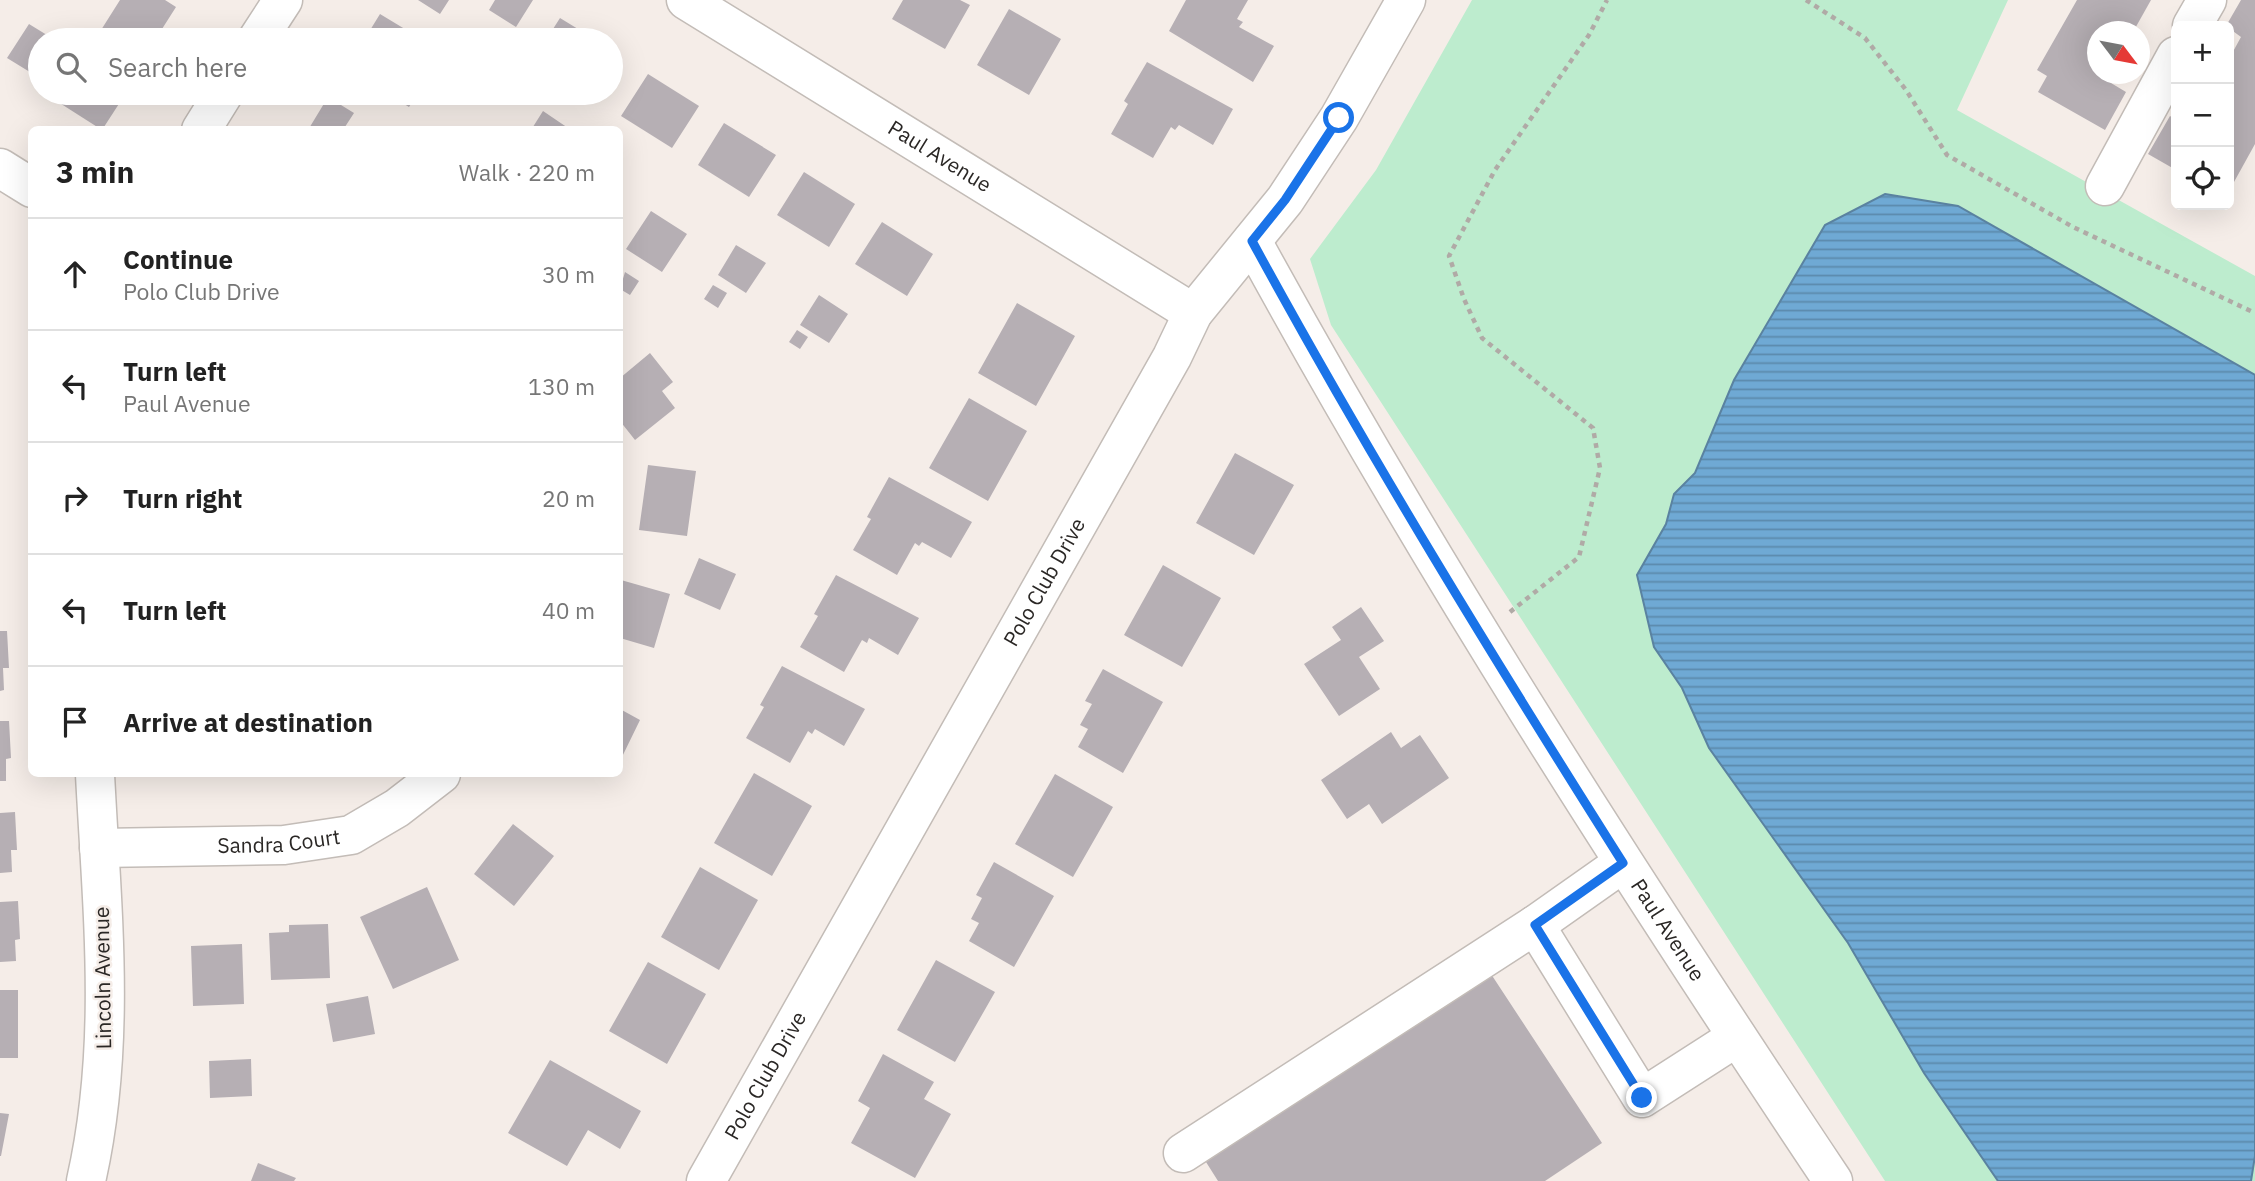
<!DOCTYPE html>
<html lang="en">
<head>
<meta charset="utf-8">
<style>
	:root { --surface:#fff; --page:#f2f2f2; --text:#222; --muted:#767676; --line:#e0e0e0 }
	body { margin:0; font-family:"IBM Plex Sans",sans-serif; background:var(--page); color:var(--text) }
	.controls { position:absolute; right:21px; top:21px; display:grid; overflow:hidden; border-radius:10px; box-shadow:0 7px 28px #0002 }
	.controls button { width:63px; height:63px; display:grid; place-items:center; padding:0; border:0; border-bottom:2px solid var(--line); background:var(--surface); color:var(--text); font:35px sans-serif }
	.compass { position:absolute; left:2087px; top:21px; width:63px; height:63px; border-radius:50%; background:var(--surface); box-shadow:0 7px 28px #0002; rotate:122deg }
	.stop { position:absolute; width:21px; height:21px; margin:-16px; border:5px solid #1a73e8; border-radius:50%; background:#fff }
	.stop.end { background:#1a73e8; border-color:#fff; box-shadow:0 2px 7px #0008 }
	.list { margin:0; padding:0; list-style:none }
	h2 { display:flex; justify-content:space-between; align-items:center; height:91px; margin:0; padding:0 28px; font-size:30px }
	h2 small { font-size:23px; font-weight:400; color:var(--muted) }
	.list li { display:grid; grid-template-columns:46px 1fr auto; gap:21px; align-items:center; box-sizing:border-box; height:112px; padding:0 28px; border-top:2px solid var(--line) }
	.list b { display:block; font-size:26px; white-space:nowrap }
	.list p { margin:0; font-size:23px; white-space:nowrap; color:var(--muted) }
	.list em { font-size:23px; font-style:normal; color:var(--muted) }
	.icon { flex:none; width:38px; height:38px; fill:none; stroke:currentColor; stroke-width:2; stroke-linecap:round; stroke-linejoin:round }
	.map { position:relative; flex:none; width:2255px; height:1181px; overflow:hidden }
	.search { position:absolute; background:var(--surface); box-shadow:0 7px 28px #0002; left:28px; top:28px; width:595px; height:77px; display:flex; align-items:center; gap:18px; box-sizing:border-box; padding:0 24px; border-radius:38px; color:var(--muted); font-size:26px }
	.panel { position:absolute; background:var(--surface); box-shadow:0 7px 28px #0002; left:28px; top:126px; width:595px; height:651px; border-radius:10px }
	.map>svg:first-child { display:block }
	.green { fill:#bdecce }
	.water { fill:url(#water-rules); stroke:#5a82a0; stroke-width:2 }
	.building { fill:#b6afb4 }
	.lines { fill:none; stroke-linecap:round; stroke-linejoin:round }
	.minor-casing { stroke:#c3bcb7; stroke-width:41 }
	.path { stroke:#b0aaa6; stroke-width:4.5; stroke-dasharray:5 5; stroke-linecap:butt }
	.minor { stroke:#fff; stroke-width:38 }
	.route { stroke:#1a73e8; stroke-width:9 }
	.labels { text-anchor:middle; stroke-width:5; stroke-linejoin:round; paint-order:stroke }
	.street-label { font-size:21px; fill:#2a2725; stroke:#f5ede8 }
</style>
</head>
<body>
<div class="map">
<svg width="2255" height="1181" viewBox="0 0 2255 1181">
	<defs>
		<pattern id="water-rules" width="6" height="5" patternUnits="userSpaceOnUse" patternTransform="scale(1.75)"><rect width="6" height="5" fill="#6fa9d4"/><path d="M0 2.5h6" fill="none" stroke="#5b8aac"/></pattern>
	</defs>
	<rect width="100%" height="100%" fill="#f5ede8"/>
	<path class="green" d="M1472 0H2008L1957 110 2255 276V1181H1885L1331 325 1310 259 1376 170Z"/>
	<path class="water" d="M1885 194 1958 206 2255 375V1156L2251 1181H1998L1924 1073 1848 943 1709 748 1682 688 1654 647 1637 575 1666 524 1674 494 1695 473 1734 380 1825 225Z"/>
	<path class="building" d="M120 0H165L176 7 155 40H99L96 38Z
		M418 0H449L440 14Z
		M495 0H533L516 27 489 10Z
		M903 0H960L970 5 945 49 892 19Z
		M1186 0H1248L1237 19 1243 22 1239 27 1274 46 1253 82 1169 31Z
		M2077 0H2151L2133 32H2098V74H2109L2106 80 2126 92 2105 130 2038 92 2047 76 2037 70Z
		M2241 0H2255V144L2234 182 2229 179V59L2241 37 2226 26Z
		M1009 9 1061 39 1029 95 977 65Z
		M380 14 423 40H364Z
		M560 18 596 40H546Z
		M29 24 55 40H40L38 77 7 58Z
		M1147 62 1233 109 1213 145 1179 125 1175 130 1171 127 1153 158 1111 134 1128 104 1124 101Z
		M648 74 699 106 672 148 621 116Z
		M44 93H126L102 130Z
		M386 93H418L409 107Z
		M465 93H485L479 102Z
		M328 97 354 113 343 130H308Z
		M543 111 571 130H531Z
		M2170 116 2176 120V170L2148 154Z
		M724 123 776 155 749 197 698 165Z
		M804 172 855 204 829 247 777 215Z
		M651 211 687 234 662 272 626 249Z
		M882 222 933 254 907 296 855 264Z
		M736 245 766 263 746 293 718 275Z
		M625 272 639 281 630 295 620 289Z
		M713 285 727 293 718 308 704 299Z
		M819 295 848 314 829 343 800 325Z
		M1017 303 1075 336 1036 406 978 373Z
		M797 330 808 337 800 349 789 342Z
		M650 353 673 382 662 391 675 408 635 440 620 421V378Z
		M969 398 1027 431 988 501 929 468Z
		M1235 453 1294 485 1254 555 1196 523Z
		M648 465 696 471 687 536 639 530Z
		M889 477 972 522 951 558 922 542 919 546 915 543 897 575 853 550 871 519 867 517Z
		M699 558 736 574 720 610 684 594Z
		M1163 565 1221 598 1182 667 1124 635Z
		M836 575 919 618 898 655 869 638 867 643 862 640 844 672 800 647 818 616 814 614Z
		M621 580 670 594 654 648 620 638Z
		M1361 607 1384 641 1359 657 1380 689 1339 716 1304 664 1341 640 1332 627Z
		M0 631H7L9 668H3L4 690 0 691Z
		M782 666 865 709 844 746 815 729 812 734 808 731 790 763 746 738 764 707 760 705Z
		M1103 669 1163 702 1123 773 1078 747 1088 729 1080 725 1092 704 1085 701Z
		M620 709 640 720 620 761Z
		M0 721H9L11 758 6 759V781H0Z
		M1391 732 1401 748 1420 735 1449 778 1382 824 1369 804 1347 819 1321 780Z
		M754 773 812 806 772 876 714 843Z
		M1055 774 1113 807 1073 877 1015 844Z
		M15 812 17 850H11L12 872 0 873V813Z
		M513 824 554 856 514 906 474 874Z
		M994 862 1054 896 1014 967 969 941 979 923 971 919 982 898 976 895Z
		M700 867 758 900 719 970 661 937Z
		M427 887 459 960 393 989 360 917Z
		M18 901 20 939 15 940 16 961 0 962V902Z
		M328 924 330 978 271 980 269 933 289 932V925Z
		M242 944 244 1004 193 1006 191 946Z
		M936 960 995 992 955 1062 897 1030Z
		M648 962 706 994 667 1064 609 1031Z
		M1491 974 1602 1143 1545 1181H1218L1206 1162Z
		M0 990H18V1058H0Z
		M368 996 375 1034 333 1042 326 1004Z
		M883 1054 934 1082 924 1099 951 1114 915 1178 851 1143 870 1108 858 1101Z
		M251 1059 252 1096 210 1098 209 1061Z
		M550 1060 641 1111 620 1149 588 1130 567 1166 508 1133Z
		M0 1113 9 1114 1 1156H0Z
		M258 1163 296 1178 294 1181H251Z"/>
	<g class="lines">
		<g class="minor-casing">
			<g id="minor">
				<path id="s1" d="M686 0 1193 313"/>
				<path d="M2192 26 2207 0"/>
				<path d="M257 40 283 0"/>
				<path d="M201 130 224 93"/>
				<path d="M0 168 32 188"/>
				<path d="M2105 186 2176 56"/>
				<path id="s2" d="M1252 241C1429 565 1628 874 1833 1181"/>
				<path id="s3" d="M99 848 284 845 351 835 397 808 441 774"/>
				<path d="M1535 925 1623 863"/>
				<path d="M1183 1153 1535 925 1642 1098 1737 1037"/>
				<path d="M86 1181C117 1044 102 912 95 774"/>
				<path id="s4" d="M706 1181 1172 357 1193 313 1285 200 1339 118 1406 0"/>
			</g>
		</g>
		<path class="path" d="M1806 0 1865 38 1906 90 1947 155 2073 227 2255 313
			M1510 612 1579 557 1600 468 1593 428 1482 338 1464 299 1449 256 1495 170 1589 35 1607 0"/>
		<use href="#minor" class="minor"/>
	</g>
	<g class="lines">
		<path class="route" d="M1339 118 1285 200 1252 241C1368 454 1494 659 1623 863L1535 925 1642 1098"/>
	</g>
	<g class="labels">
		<g class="street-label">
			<text dy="7" stroke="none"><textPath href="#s1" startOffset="298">Paul Avenue</textPath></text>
			<text dy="7" stroke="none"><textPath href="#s4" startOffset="688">Polo Club Drive</textPath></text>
			<text dy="7" stroke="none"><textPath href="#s3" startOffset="180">Sandra Court</textPath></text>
			<text dy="7" stroke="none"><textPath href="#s2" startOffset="805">Paul Avenue</textPath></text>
			<text transform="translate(103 978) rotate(-91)" y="7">Lincoln Avenue</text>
			<text dy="7" stroke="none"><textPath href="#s4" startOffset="121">Polo Club Drive</textPath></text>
		</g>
	</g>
</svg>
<div class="controls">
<button>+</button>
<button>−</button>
<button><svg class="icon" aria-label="locate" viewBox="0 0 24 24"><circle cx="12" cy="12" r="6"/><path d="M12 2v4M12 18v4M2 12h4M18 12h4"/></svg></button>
</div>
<svg class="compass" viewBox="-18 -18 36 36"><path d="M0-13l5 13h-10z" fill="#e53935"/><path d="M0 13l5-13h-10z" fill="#767676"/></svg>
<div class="stop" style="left:1339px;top:118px"></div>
<div class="stop end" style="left:1642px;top:1098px"></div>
<div class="search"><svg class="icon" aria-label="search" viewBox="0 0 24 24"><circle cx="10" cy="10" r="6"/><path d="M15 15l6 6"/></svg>Search here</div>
<section class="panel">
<h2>3 min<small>Walk · 220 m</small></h2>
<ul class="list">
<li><svg class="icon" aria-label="ahead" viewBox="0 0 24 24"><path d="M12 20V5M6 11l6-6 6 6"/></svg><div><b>Continue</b><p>Polo Club Drive</p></div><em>30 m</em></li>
<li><svg class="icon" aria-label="left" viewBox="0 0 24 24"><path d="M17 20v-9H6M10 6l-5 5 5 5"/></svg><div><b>Turn left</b><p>Paul Avenue</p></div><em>130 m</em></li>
<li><svg class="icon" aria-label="right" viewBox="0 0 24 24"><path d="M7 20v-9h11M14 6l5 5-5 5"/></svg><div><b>Turn right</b></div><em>20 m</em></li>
<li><svg class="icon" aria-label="left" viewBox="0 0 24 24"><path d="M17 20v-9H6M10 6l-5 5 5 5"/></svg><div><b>Turn left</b></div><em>40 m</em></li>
<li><svg class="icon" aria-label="arrive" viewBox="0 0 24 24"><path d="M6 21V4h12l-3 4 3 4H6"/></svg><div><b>Arrive at destination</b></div></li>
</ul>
</section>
</div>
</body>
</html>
